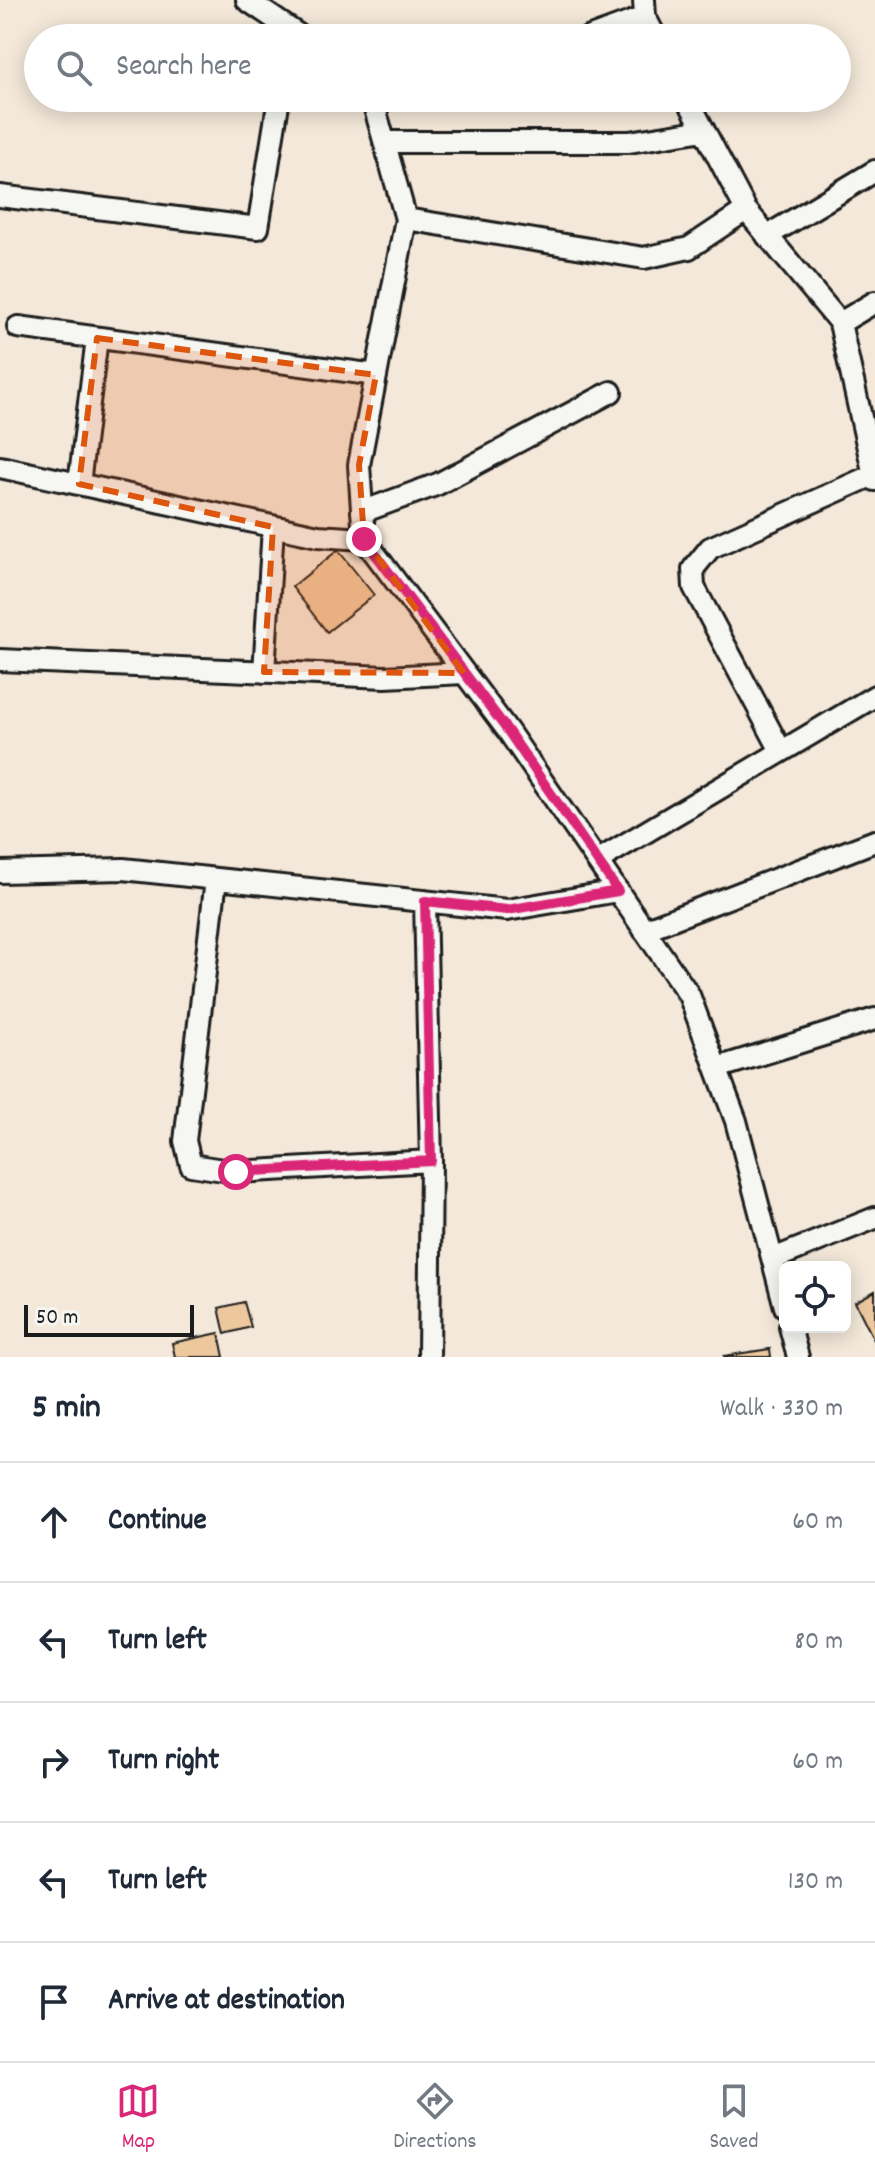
<!DOCTYPE html>
<html lang="en">
<head>
<meta charset="utf-8">
<style>
	:root { --surface:#fff; --page:#f2f2f3; --text:#1f2937; --muted:#747a83; --line:#e0e1e3; --accent:#db2777 }
	body { margin:0; font-family:Dekko,sans-serif; background:var(--page); color:var(--text) }
	.controls { position:absolute; right:24px; bottom:24px; display:grid; overflow:hidden; border-radius:12px; box-shadow:0 4px 20px #0003 }
	.controls button { width:72px; height:72px; display:grid; place-items:center; padding:0; border:0; border-bottom:2px solid var(--line); background:var(--surface); color:var(--text); font:40px sans-serif }
	.scale { position:absolute; left:24px; bottom:20px; width:170px; box-sizing:border-box; padding-left:8px; border:4px solid #1c1c1c; border-top:0; font-size:22px; line-height:28px; white-space:nowrap; color:#1c1c1c; -webkit-text-stroke:6px #f6f6f2; paint-order:stroke }
	.stop { position:absolute; width:24px; height:24px; margin:-18px; border:6px solid #db2777; border-radius:50%; background:#fff }
	.stop.end { background:#db2777; border-color:#fff; box-shadow:0 2px 8px #0008 }
	.list { margin:0; padding:0; list-style:none }
	h2 { display:flex; justify-content:space-between; align-items:center; height:104px; margin:0; padding:0 32px; font-size:34px }
	h2 small { font-size:26px; font-weight:400; color:var(--muted) }
	.list li { display:grid; grid-template-columns:52px 1fr auto; gap:24px; align-items:center; box-sizing:border-box; height:120px; padding:0 32px; border-top:2px solid var(--line) }
	.list b { display:block; font-size:30px; white-space:nowrap }
	.list em { font-size:26px; font-style:normal; color:var(--muted) }
	.icon { flex:none; width:44px; height:44px; fill:none; stroke:currentColor; stroke-width:2; stroke-linecap:round; stroke-linejoin:round }
	.map { position:relative; flex:none; width:875px; height:1357px; overflow:hidden }
	.search { position:absolute; background:var(--surface); box-shadow:0 4px 20px #0003; left:24px; right:24px; top:24px; height:88px; display:flex; align-items:center; gap:20px; box-sizing:border-box; padding:0 28px; border-radius:44px; color:var(--muted); font-size:30px }
	.sheet { height:704px; background:var(--surface) }
	nav { display:flex; justify-content:space-around; align-items:center; box-sizing:border-box; height:112px; border-top:2px solid var(--line); background:var(--surface); font-size:22px; color:var(--muted) }
	nav a { display:grid; justify-items:center; gap:4px }
	nav .on { color:var(--accent) }
	.map>svg:first-child { display:block }
	.building { fill:#edc89e; stroke:#1c1c1c; stroke-width:2 }
	.lines { fill:none; stroke-linecap:round; stroke-linejoin:round }
	.minor-casing { stroke:#1c1c1c; stroke-width:26 }
	.minor { stroke:#f6f6f2; stroke-width:20 }
	.route { stroke:#db2777; stroke-width:10 }
	.marked { fill:#de560d; fill-opacity:0.2; stroke:#de560d; stroke-width:6; stroke-dasharray:16 10; stroke-linejoin:round }
</style>
</head>
<body>
<div class="map">
<svg width="875" height="1357" viewBox="0 0 875 1357">
	<rect width="100%" height="100%" fill="#f3e8d9"/>
	<filter id="ink" filterUnits="userSpaceOnUse"><feTurbulence type="fractalNoise" baseFrequency=".0125" numOctaves="2"/><feDisplacementMap in="SourceGraphic" scale="16" xChannelSelector="R" yChannelSelector="G"/><feConvolveMatrix kernelMatrix="1 2 1 2 8 2 1 2 1" color-interpolation-filters="sRGB"/></filter>
	<g filter="url(#ink)">
		<path class="building" d="M338 550 374 595 327 632 292 587Z
			M875 1291V1342L855 1302Z
			M244 1302 251 1327 225 1334 219 1308Z
			M219 1333 224 1357H175L172 1343Z
			M770 1349 771 1357H725L724 1356Z"/>
		<g class="lines">
			<g class="minor-casing">
				<path id="minor" d="M247 0 303 38
					M644 0 645 17 656 38
					M588 38 645 17
					M372 98 406 219 359 465 364 539 508 731 689 995 736 1121 785 1307
					M687 98 746 210 840 323 875 480
					M384 142H629L704 130
					M0 196 258 228 279 98
					M406 219 644 258 689 248 746 210
					M767 236 875 171
					M840 323 875 302
					M18 327 376 375
					M0 467 318 536 364 539
					M79 484 97 338
					M362 512 438 484 611 392
					M0 660 385 677 464 673
					M264 672 273 527
					M781 751 694 587 693 569 710 548 873 475
					M597 861 875 696
					M0 872 123 869 507 910 618 891
					M216 879 185 1141 191 1165 236 1172 431 1161
					M425 901 431 1161 429 1357
					M644 930 875 841
					M717 1068 875 1019
					M773 1259 875 1218
					M790 1327 798 1357"/>
			</g>
			<use href="#minor" class="minor"/>
		</g>
	</g>
	<g class="lines" filter="url(#ink)">
		<path class="route" d="M236 1172 431 1161 425 901 507 910 618 891 508 731 364 539"/>
	</g>
	<path class="marked" d="M97 338 376 375 359 465 364 539 464 673 264 672 273 527 79 484Z"/>
</svg>
<div class="controls">
<button><svg class="icon" aria-label="locate" viewBox="0 0 24 24"><circle cx="12" cy="12" r="6"/><path d="M12 2v4M12 18v4M2 12h4M18 12h4"/></svg></button>
</div>
<div class="scale">50 m</div>
<div class="stop" style="left:236px;top:1172px"></div>
<div class="stop end" style="left:364px;top:539px"></div>
<div class="search"><svg class="icon" aria-label="search" viewBox="0 0 24 24"><circle cx="10" cy="10" r="6"/><path d="M15 15l6 6"/></svg>Search here</div>
</div>
<section class="sheet">
<h2>5 min<small>Walk · 330 m</small></h2>
<ul class="list">
<li><svg class="icon" aria-label="ahead" viewBox="0 0 24 24"><path d="M12 20V5M6 11l6-6 6 6"/></svg><div><b>Continue</b></div><em>60 m</em></li>
<li><svg class="icon" aria-label="left" viewBox="0 0 24 24"><path d="M17 20v-9H6M10 6l-5 5 5 5"/></svg><div><b>Turn left</b></div><em>80 m</em></li>
<li><svg class="icon" aria-label="right" viewBox="0 0 24 24"><path d="M7 20v-9h11M14 6l5 5-5 5"/></svg><div><b>Turn right</b></div><em>60 m</em></li>
<li><svg class="icon" aria-label="left" viewBox="0 0 24 24"><path d="M17 20v-9H6M10 6l-5 5 5 5"/></svg><div><b>Turn left</b></div><em>130 m</em></li>
<li><svg class="icon" aria-label="arrive" viewBox="0 0 24 24"><path d="M6 21V4h12l-3 4 3 4H6"/></svg><div><b>Arrive at destination</b></div></li>
</ul>
</section>
<nav>
<a class="on"><svg class="icon" aria-label="map" viewBox="0 0 24 24"><path d="M3 6l6-2 6 2 6-2v14l-6 2-6-2-6 2zM9 4v14M15 6v14"/></svg>Map</a>
<a><svg class="icon" aria-label="directions" viewBox="0 0 24 24"><path d="M12 3l9 9-9 9-9-9zM9 14v-3h6M13 9l2 2-2 2"/></svg>Directions</a>
<a><svg class="icon" aria-label="saved" viewBox="0 0 24 24"><path d="M7 4h10v16l-5-4-5 4z"/></svg>Saved</a>
</nav>
</body>
</html>
